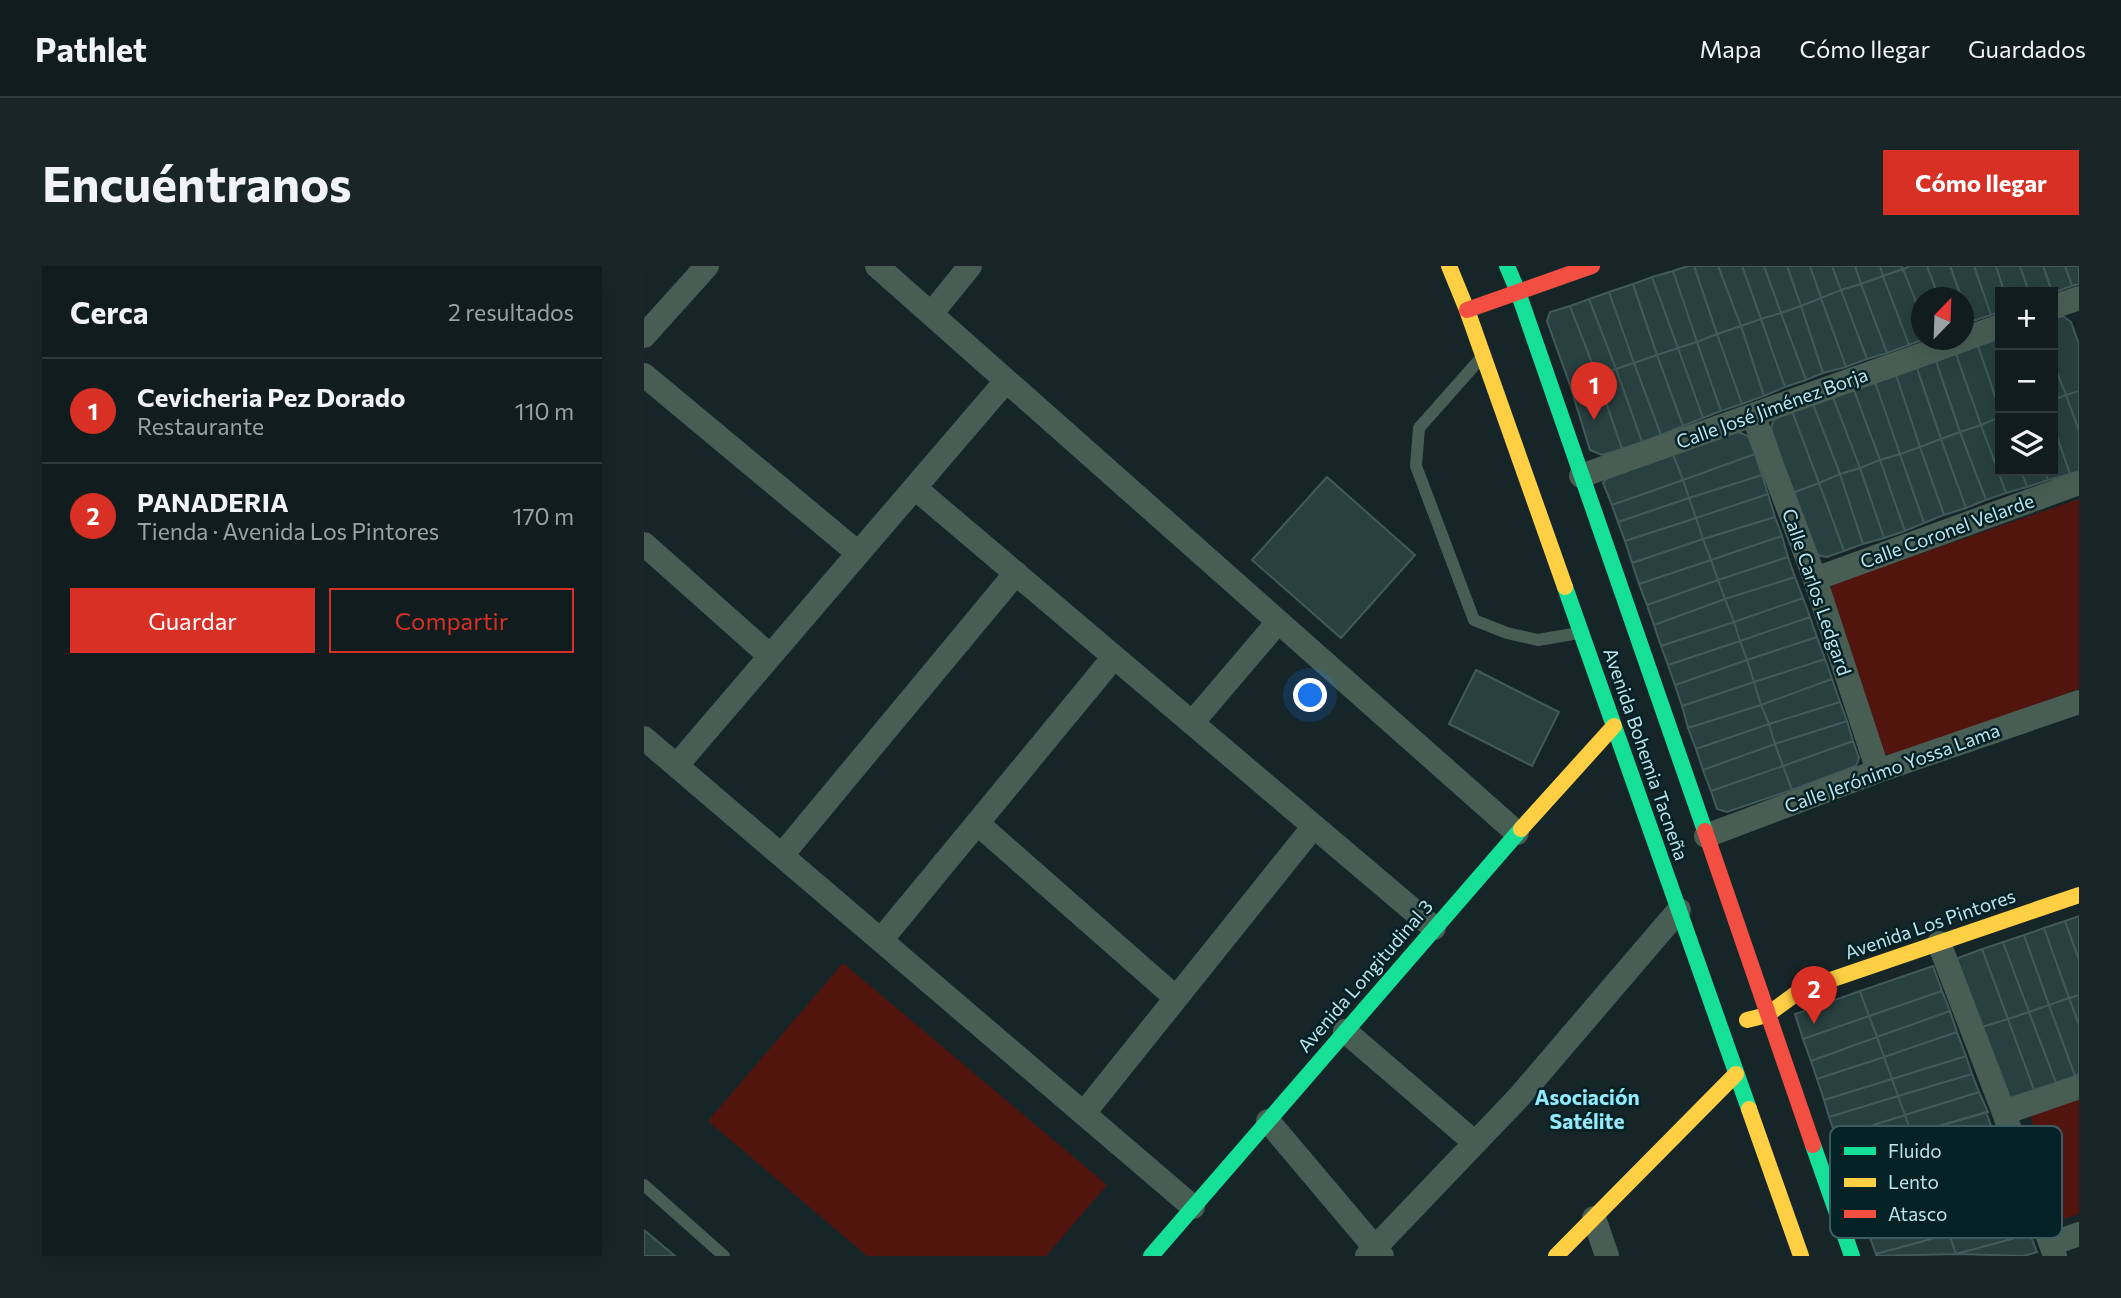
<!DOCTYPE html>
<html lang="es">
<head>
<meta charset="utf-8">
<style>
	:root { --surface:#101c1e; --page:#192527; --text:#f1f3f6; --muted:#9ca1a4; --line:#303a3c; --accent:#d93025 }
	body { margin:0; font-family:Commissioner,sans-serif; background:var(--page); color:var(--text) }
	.controls { position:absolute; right:21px; top:21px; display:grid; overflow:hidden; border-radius:0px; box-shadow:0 7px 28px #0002 }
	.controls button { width:63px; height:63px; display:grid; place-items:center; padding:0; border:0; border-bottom:2px solid var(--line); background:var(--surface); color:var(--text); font:35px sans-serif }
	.compass { position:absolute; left:1267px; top:21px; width:63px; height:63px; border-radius:50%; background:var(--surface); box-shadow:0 7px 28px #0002; rotate:23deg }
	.you { position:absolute; left:667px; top:430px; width:24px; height:24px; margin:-18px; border:5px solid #fff; border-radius:50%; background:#1a73e8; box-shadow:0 0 0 10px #1a73e833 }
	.badge { display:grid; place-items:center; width:46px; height:46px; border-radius:50%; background:var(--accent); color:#fff; font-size:23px; font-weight:700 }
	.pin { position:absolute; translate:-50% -58px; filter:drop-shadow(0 2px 4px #0008) }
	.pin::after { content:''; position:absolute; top:37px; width:24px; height:21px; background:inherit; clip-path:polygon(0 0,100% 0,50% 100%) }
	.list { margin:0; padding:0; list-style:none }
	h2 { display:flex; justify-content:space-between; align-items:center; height:91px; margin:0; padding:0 28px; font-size:30px }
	h2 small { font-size:23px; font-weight:400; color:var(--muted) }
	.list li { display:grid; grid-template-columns:46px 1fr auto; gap:21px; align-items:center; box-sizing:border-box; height:105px; padding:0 28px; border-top:2px solid var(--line) }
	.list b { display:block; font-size:26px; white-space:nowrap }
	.list p { margin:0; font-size:23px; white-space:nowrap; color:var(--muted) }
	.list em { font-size:23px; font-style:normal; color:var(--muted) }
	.actions { display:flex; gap:14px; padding:21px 28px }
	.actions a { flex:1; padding:16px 0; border:2px solid var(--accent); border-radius:0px; text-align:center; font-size:24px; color:var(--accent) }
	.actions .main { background:var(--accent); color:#fff }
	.icon { flex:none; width:38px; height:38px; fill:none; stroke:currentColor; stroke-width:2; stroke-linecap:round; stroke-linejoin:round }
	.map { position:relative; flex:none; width:1435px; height:990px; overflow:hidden; border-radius:0px }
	header { display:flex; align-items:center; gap:42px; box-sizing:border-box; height:98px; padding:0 35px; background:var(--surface); border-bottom:2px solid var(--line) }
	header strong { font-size:33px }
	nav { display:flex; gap:38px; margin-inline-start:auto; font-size:24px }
	.intro { display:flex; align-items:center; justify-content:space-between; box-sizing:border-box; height:168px; padding:0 42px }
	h1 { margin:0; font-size:49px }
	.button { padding:18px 32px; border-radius:0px; background:var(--accent); color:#fff; font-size:24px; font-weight:700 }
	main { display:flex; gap:42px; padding:0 42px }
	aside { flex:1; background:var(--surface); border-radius:0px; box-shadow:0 7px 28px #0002 }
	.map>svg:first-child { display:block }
	.green { fill:#52150e }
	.building { fill:#294040; stroke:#425a5b; stroke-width:2 }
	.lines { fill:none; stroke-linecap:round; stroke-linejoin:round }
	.lane { stroke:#485e54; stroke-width:12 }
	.street { stroke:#485e54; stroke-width:24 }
	.fast { stroke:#16e098; stroke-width:16 }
	.slow { stroke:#ffcf43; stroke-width:16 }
	.jam { stroke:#f24e42; stroke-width:16 }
	.labels { text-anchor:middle; stroke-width:5; stroke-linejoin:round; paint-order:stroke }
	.street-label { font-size:19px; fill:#bbe4ec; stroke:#042126 }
	.neighbourhood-label { font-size:21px; font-weight:bold; fill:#92ebfc; stroke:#042126 }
	.key { fill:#042126; stroke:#3b5c61; stroke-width:2 }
	.key-label { font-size:19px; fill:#bbe4ec }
</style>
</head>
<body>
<header>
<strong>Pathlet</strong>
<nav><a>Mapa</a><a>Cómo llegar</a><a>Guardados</a></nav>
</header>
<div class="intro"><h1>Encuéntranos</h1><a class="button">Cómo llegar</a></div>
<main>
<aside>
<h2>Cerca<small>2 resultados</small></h2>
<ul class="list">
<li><span class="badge">1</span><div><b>Cevicheria Pez Dorado</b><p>Restaurante</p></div><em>110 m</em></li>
<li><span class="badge">2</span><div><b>PANADERIA</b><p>Tienda · Avenida Los Pintores</p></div><em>170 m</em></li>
</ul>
<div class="actions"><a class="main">Guardar</a><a>Compartir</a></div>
</aside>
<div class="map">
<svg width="1435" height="990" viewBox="0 0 1435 990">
	<rect width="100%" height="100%" fill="#162528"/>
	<path class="green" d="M1435 233V423L1248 490 1238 486 1184 331 1189 318Z
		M199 697 463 919 402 990H223L64 855Z
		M1435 830V948L1420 953 1385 846Z"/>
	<path class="building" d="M1044 0H1050L1073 68 1053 76 1029 5Z
		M1050 0H1074L1097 60 1073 68Z
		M1074 0H1098L1117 53 1097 60Z
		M1098 0H1120L1137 47 1117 53Z
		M1120 0H1143L1157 40 1137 47Z
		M1143 0H1166L1177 32 1157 40Z
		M1166 0H1188L1197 24 1177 32Z
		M1188 0H1211L1217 18 1197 24Z
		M1211 0H1236L1239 10 1217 18Z
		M1236 0H1258L1259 3 1239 10Z
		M1266 0H1283L1295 32H1278V51L1259 3Z
		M1283 0H1306L1318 32H1295Z
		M1306 0H1330L1347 49 1326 56Z
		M1330 0H1352L1360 26H1356V46L1347 49Z
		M1352 0H1376L1385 26H1360Z
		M1376 0H1399L1408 26H1385Z
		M1399 0H1421L1428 20 1409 27Z
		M1421 0H1435V18L1428 20Z
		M1259 3 1278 51V74L1265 79 1239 10Z
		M1029 5 1053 76 1034 82 1008 11Z
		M1239 10 1265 79 1243 87 1217 18Z
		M1008 11 1034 82 1013 89 989 18Z
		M989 18 1013 89 990 97 965 26Z
		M1217 18 1243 87 1223 93 1197 24Z
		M1197 24 1223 93 1202 101 1177 32Z
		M965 26 990 97 972 103 945 33Z
		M1177 32 1202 101 1179 107 1157 40Z
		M945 33 972 103 953 110 926 40Z
		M926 40 953 110 926 119 903 55 906 46Z
		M1157 40 1179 107 1162 114 1137 47Z
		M1137 47 1162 114 1141 121 1117 53Z
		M1419 50 1427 56 1435 78V125L1422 129 1409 96V53Z
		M1117 53 1141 121 1120 130 1097 60Z
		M1097 60 1120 130 1098 138 1073 68Z
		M1073 68 1098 138 1077 145 1053 76Z
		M1354 73 1356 81V145L1334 80Z
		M1053 76 1077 145 1059 152 1034 82Z
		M1334 80 1356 145V151L1337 159 1312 88Z
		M1034 82 1059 152 1039 160 1013 89Z
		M1312 88 1337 159 1316 166 1292 95Z
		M1013 89 1039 160 1017 169 990 97Z
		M1292 95 1316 166 1297 173 1273 102Z
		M1409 96 1422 129 1409 134Z
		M990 97 1017 169 998 176 972 103Z
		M1273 102 1297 173 1276 181 1252 109Z
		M972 103 998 176 978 183 953 110Z
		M1252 109 1276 181 1256 188 1231 116Z
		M953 110 978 183 958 189 946 184 926 119Z
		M1231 116 1256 188 1236 194 1210 124Z
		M1210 124 1236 194 1216 202 1189 131Z
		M1435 125V165L1422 129Z
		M1422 129 1435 165V205L1426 208 1409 159V134Z
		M1189 131 1216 202 1196 208 1169 138Z
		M1169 138 1196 208 1175 217 1148 145Z
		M1148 145 1175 217 1148 227 1127 162 1130 153Z
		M1356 151V205H1377L1383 221 1362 227 1337 159Z
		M1337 159 1362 227 1342 234 1316 166Z
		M1409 159 1426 208 1404 214 1401 205H1409Z
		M1094 166 1104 170 1111 188 1039 214 1029 188Z
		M1316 166 1342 234 1322 242 1297 173Z
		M1297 173 1322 242 1300 249 1276 181Z
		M1276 181 1300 249 1280 257 1256 188Z
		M1029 188 1039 214 968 239 959 217 964 211Z
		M1111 188 1118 209 1045 232 1039 214Z
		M1256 188 1280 257 1261 265 1236 194Z
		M1236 194 1261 265 1240 272 1216 202Z
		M1216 202 1240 272 1219 278 1196 208Z
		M1377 205H1401L1404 214 1383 221Z
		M1196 208 1219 278 1200 285 1175 217Z
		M1118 209 1124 228 1052 252 1045 232Z
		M683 211 771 289 697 372 608 294Z
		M1039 214 1045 232 974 256 968 239Z
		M1175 217 1200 285 1183 291 1171 289 1148 227Z
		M1124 228 1131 251 1059 273 1052 252Z
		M1045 232 1052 252 981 275 974 256Z
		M1131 251 1138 270 1067 294 1059 273Z
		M1052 252 1059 273 988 297 981 275Z
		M1138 270 1144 291 1074 314 1067 294Z
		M1059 273 1067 294 995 318 988 297Z
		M1144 291 1151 311 1081 333 1074 314Z
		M1067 294 1074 314 1003 339 995 318Z
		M1151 311 1159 332 1090 356 1081 333Z
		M1074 314 1081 333 1010 359 1003 339Z
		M1159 332 1166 351 1096 375 1090 356Z
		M1081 333 1090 356 1017 380 1010 359Z
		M1166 351 1173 371 1103 394 1096 375Z
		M1090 356 1096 375 1024 399 1017 380Z
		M1173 371 1181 393 1110 416 1103 394Z
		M1096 375 1103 394 1031 419 1024 399Z
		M1181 393 1188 413 1117 439 1110 416Z
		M1103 394 1110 416 1038 440 1031 419Z
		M832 404 915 446 888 500 805 458Z
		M1188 413 1196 436 1125 458 1117 439Z
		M1110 416 1117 439 1044 462 1038 440Z
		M1196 436 1203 455 1131 478 1125 458Z
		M1117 439 1125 458 1052 483 1044 462Z
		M1203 455 1209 475 1139 500 1131 478Z
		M1125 458 1131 478 1059 504 1052 483Z
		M1209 475 1215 492 1212 500 1148 524 1139 500Z
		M1131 478 1139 500 1067 525 1059 504Z
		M1139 500 1148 524 1083 546 1073 543 1067 525Z
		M1435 650V694L1421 655Z
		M1421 655 1435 694V729L1425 732 1400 662Z
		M1400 662 1425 732 1405 739 1380 669Z
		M1380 669 1405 739 1385 746 1359 676Z
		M1359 676 1385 746 1364 753 1338 683Z
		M1338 683 1364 753 1338 761 1311 693Z
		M1289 700 1298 725 1225 750 1216 725Z
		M1216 725 1225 750 1159 773 1151 748Z
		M1298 725 1306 745 1233 771 1225 750Z
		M1435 729V759L1425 732Z
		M1425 732 1435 759V808L1431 810 1405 739Z
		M1405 739 1431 810 1412 817 1385 746Z
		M1306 745 1313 766 1240 791 1233 771Z
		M1385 746 1412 817 1390 824 1364 753Z
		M1225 750 1233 771 1167 795 1159 773Z
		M1364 753 1390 824 1366 832 1338 761Z
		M1313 766 1322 790 1248 813 1240 791Z
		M1233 771 1240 791 1173 813 1167 795Z
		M1322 790 1328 808 1254 830 1248 813Z
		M1240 791 1248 813 1180 834 1173 813Z
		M1328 808 1335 826 1261 849 1254 830Z
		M1248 813 1254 830 1185 851 1180 834Z
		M1335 826 1344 846 1268 868 1261 849Z
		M1254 830 1261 849 1192 871 1185 851Z
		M1342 846 1349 865 1275 888 1268 868Z
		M1261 849 1268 868 1198 888 1192 871Z
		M1379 949 1386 968 1312 988 1305 968Z
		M1298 950 1305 968 1232 988 1225 969Z
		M0 964 31 990H0Z
		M1305 968 1312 988 1232 990V988Z
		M1386 968 1393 986 1380 990 1312 988Z"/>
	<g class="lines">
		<path class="lane" d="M837 92 775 162 772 200 830 354 863 367 894 374 935 367
			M0 919 80 990"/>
		<path class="street" d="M233 0 873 567
			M1409 41 1435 32
			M287 48 326 0
			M0 70 63 0
			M1320 73 1356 60
			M0 109 214 287
			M1109 149 1171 313 1234 505
			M937 210 1319 74
			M271 222 790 662
			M0 278 126 390
			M1171 313 1435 217
			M548 457 634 356
			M0 472 549 941
			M33 499 362 115
			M333 557 532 732
			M1062 570 1234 505 1435 436
			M138 589 372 307
			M237 674 470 391
			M1295 677 1360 847 1411 990
			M701 765 830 876
			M440 847 670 560
			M1360 847 1435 821
			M624 855 738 990
			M950 952 963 990
			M1407 978 1435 968
			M723 990 875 831 1035 644"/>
		<path class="fast" d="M863 0 874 26 1061 565
			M921 321 1105 843
			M1169 879 1208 990
			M507 990 877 563"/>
		<path class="slow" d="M805 0 823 44 921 321
			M877 563 970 460
			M1103 754 1123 749 1157 724 1435 629
			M1105 843 1157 990
			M912 990 1092 808"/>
		<path class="jam" d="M823 44 948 0
			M1061 565 1169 879"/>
	</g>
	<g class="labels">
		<g class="street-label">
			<text transform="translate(1128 142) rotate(-20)" y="7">Calle José Jiménez Borja</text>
			<text transform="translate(1303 265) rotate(-20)" y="7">Calle Coronel Velarde</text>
			<text transform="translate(1173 326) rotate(71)" y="7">Calle Carlos Ledgard</text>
			<text transform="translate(1002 488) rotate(71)" y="7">Avenida Bohemia Tacneña</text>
			<text transform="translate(1248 502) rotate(-20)" y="7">Calle Jerónimo Yossa Lama</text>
			<text transform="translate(1286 658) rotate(-19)" y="7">Avenida Los Pintores</text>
			<text transform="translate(721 710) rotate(-49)" y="7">Avenida Longitudinal 3</text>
		</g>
		<g class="neighbourhood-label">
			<text x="943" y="839">Asociación<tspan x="943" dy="24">Satélite</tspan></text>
		</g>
	</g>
	<rect x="1186" y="860" width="232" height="112" rx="10" class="key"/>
	<rect x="1200" y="881" width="32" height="8" fill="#16e098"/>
	<rect x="1200" y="912" width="32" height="9" fill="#ffcf43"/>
	<rect x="1200" y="944" width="32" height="8" fill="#f24e42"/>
	<g class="key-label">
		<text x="1244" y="892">Fluido</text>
		<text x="1244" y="923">Lento</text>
		<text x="1244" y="955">Atasco</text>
	</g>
</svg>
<div class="controls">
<button>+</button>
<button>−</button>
<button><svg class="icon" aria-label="layers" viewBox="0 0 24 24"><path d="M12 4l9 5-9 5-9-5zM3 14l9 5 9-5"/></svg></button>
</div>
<svg class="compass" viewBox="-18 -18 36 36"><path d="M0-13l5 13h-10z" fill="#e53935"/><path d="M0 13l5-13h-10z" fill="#9ca1a4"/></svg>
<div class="you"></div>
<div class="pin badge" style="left:950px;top:154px">1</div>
<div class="pin badge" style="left:1170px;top:758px">2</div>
</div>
</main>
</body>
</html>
